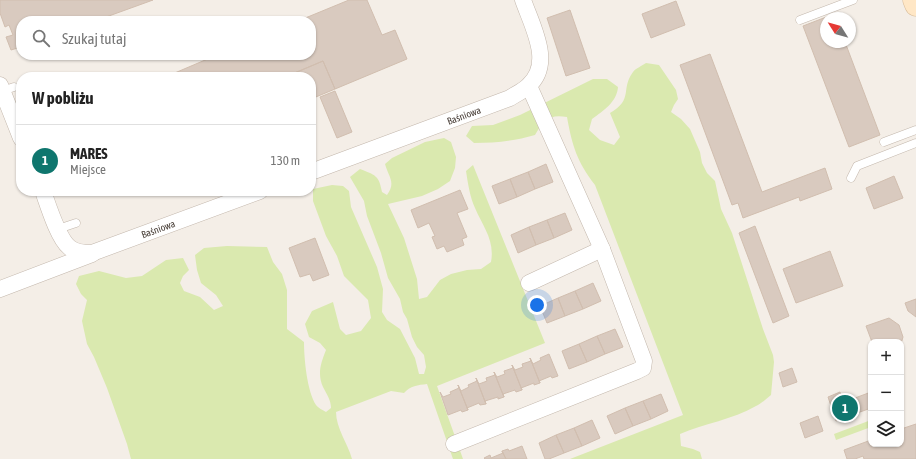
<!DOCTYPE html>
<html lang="pl">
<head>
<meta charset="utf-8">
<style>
	:root { --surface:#fff; --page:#f2f2f2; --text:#222; --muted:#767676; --line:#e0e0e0; --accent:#0f766e }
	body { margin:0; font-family:"Asap Condensed",sans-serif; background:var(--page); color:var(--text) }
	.controls { position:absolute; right:12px; bottom:12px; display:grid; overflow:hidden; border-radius:8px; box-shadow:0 1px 3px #0004 }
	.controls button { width:36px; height:36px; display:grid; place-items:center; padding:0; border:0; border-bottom:1px solid var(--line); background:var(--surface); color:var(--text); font:20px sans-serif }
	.compass { position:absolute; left:820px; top:12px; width:36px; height:36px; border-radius:50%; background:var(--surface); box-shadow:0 1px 3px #0004; rotate:307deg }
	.you { position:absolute; left:537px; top:305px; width:14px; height:14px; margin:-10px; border:3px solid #fff; border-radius:50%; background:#1a73e8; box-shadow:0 0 0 6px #1a73e833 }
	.badge { display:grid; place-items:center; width:26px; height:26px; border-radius:50%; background:var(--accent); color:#fff; font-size:13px; font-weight:700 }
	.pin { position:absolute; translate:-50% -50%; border:2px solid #fff; box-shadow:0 1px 4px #0006 }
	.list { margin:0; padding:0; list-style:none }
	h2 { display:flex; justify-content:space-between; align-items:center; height:52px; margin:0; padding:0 16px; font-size:17px }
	h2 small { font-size:13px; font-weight:400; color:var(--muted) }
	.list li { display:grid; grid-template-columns:26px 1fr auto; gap:12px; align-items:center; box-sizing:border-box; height:72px; padding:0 16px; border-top:1px solid var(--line) }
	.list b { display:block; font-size:15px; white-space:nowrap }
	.list p { margin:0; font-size:13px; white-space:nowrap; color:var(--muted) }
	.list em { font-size:13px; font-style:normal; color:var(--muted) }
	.icon { flex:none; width:22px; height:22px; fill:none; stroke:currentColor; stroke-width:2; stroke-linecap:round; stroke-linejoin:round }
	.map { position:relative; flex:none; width:916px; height:459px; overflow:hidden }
	.search { position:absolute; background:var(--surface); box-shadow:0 1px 3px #0004; left:16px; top:16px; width:300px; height:44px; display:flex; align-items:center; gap:10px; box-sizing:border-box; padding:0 14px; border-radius:16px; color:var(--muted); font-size:15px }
	.panel { position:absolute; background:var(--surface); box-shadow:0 1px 3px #0004; left:16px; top:72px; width:300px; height:124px; border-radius:16px }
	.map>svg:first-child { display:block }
	.green { fill:#dae9af }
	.building { fill:#d9cabf; stroke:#d1beaf }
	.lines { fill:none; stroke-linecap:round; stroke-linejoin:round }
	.lane-casing { stroke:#c3b7ac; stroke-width:9 }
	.street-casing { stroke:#c3b7ac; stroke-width:17 }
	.secondary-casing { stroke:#d8bb98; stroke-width:23 }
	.lane { stroke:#fff; stroke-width:8 }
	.street { stroke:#fff; stroke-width:16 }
	.secondary { stroke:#ffe7c6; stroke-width:22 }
	.labels { text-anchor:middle; stroke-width:4; stroke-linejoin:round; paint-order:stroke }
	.street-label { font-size:10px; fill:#473d36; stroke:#fff }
</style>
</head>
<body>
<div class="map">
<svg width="916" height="459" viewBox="0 0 916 459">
	<rect width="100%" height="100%" fill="#f4eee7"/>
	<path class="green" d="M646 63 659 65 676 90 678 99 674 105 671 112 681 119 690 129 700 152 702 163 707 173 715 181 721 209 732 233 763 329 773 355 774 362 771 395C766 399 761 404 756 406 732 420 705 423 680 434L681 446 693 449 700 452 702 459H570L683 415 595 185C577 162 572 145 567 117 549 114 544 120 535 135 515 141 495 143 474 143L466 136 472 126 493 125 520 115 593 79H607L618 87C617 102 603 111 592 119L589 130 600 140 614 145 620 137 610 113C634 99 620 90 633 72 636 68 642 66 646 63Z
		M444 138 451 142 456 157 455 168 450 181 438 189 422 196 388 204 404 238 417 279 419 299 427 297 440 280 451 274 467 270 481 269 491 262C495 240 483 227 475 208 470 197 468 184 466 171L473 165 545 343 437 386 463 459H453L427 384C418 385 410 386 404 393L391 391 336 412C336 428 348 444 352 459H131L127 444 107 388 94 357 87 344 82 321 87 300 81 294 76 284 79 276 99 271 126 278 142 276 166 260 183 258 189 270 183 276 180 283 184 291 200 297 214 310 223 306 216 295 201 283 197 270 195 255 204 248 227 246 267 247 273 262 282 274 287 290V329L304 342C304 359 307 391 316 405 318 408 323 410 326 412L331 408C331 400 327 395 323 387 317 373 321 363 326 350L320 343 309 337 305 324 312 311 333 302 340 329 346 335 361 331 371 318 368 300 344 276 337 256 326 236 313 201V189L332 185 343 186 349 191 351 207 377 267 383 289 382 312 387 320 400 329 415 358 419 374H424L426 367 424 355 417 347 412 337 407 319 403 312 400 299 388 278 381 253 367 216 364 201 350 177 360 169C375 175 379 175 382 192L387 195C396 182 389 178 385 164L392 158 425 142Z
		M871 420V427L836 440 834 434Z"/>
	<path class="building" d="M0 0H153L95 21H21V47L11 50 6 37 13 35 9 25 5 27 0 13Z
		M349 0H367L382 35 395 30 407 59 335 89 323 61 285 77H171L170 75 217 55H311V21H298Z
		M676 1 685 25 651 38 642 14Z
		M570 10 590 68 566 76 547 18Z
		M834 14 836 18H826V42H845L880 135 849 147 803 26Z
		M710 54 762 192 825 168 832 189 800 201 799 197 743 218 738 203 732 205 680 65Z
		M323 61 335 89 311 99V77H285Z
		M335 91 352 132 337 138 320 97Z
		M546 164 553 182 535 189 528 172Z
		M528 172 535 189 517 197 510 179Z
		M894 176 903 198 874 209 866 188Z
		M510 179 517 197 499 204 492 186Z
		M460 190 468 209 457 213 467 237 462 239 464 245 447 252 444 246 437 249 432 237 435 236 429 223 418 228 411 210Z
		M565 213 572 230 554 238 547 220Z
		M547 220 554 238 536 245 529 227Z
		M755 226 789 316 773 323 739 233Z
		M529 227 536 245 518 253 511 235Z
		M315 238 329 275 313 281 310 274 300 277 289 248Z
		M830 251 843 286 796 303 783 269Z
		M593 283 601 301 583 309 575 291Z
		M575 291 583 309 565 316 558 298Z
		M558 298 565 316 547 323 540 306Z
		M916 299V317L908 311 905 303Z
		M889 318 899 325 903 337 901 344V342H872L866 326Z
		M615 329 623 347 605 354 597 336Z
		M597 336 605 354 587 362 579 344Z
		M579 344 587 362 569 369 562 351Z
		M549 354 558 376 552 378 551 376 539 381 540 383 530 358 533 364 541 360 540 358Z
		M530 358 540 383 534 385V383L521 388 522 390 512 365 515 370 523 367 522 364 531 361Z
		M512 365 522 390 516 392 515 390 503 394 504 397 494 372 497 377 505 374 504 371 513 368Z
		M792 368 797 382 783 387 779 373Z
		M494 372 504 397 498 399V397L485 401 486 404 476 378 479 384 487 381 486 378 495 375Z
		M476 378 486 404 480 405 479 403 467 408 468 410 458 385 461 391 469 387 468 385 477 381Z
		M458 385 468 410 462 412 461 410 448 415 440 392 443 397 451 394 450 392 459 388Z
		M840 392 843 403 855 398 860 412 836 421 828 397Z
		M871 392V408L860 412 855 398Z
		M661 394 668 411 651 419 643 401Z
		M643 401 651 419 633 426 625 408Z
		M625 408 633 426 615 434 607 416Z
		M818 416 823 431 805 438 800 423Z
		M592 420 600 438 582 446 574 428Z
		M916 424V459H864L863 456 855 459H847L844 450 871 440V444H901V429Z
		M574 428 582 446 564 453 556 435Z
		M556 435 564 453 549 459H545L539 443Z
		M522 446 527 459H506L502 451 508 449 509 451Z
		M502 451 506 459H485L484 458 490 455 491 458 503 453Z"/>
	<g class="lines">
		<g class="lane-casing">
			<path id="lane" d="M800 20 853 0
				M2 91 14 87
				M884 142 916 130
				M851 178 857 166 916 143
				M58 229 76 223"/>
		</g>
		<g class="street-casing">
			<g id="street">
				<path d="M0 85 21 138"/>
				<path id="s1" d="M311 172 510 98C516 94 523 91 528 86 554 64 532 26 523 0"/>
				<path id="s2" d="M43 191C48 205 58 238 69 247 75 253 84 253 92 253L260 191"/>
				<path d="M529 283 602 249"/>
				<path d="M0 289 92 254"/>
				<path d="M454 444 637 371 643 368 644 361 602 249 529 86"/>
			</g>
		</g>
		<g class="secondary-casing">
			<path id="secondary" d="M914 0 916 5"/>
		</g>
		<use href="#lane" class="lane"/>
		<use href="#street" class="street"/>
		<use href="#secondary" class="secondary"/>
	</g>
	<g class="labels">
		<g class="street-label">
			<text dy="4" stroke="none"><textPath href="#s1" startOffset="163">Baśniowa</textPath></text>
			<text dy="4" stroke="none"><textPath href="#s2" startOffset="157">Baśniowa</textPath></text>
		</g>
	</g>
</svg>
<div class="controls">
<button>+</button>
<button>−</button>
<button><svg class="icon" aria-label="layers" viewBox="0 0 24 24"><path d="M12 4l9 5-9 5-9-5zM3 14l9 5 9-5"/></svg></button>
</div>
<svg class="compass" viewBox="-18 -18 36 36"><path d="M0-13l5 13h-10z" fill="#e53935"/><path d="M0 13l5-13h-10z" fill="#767676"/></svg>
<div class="you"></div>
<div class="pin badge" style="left:845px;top:408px">1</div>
<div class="search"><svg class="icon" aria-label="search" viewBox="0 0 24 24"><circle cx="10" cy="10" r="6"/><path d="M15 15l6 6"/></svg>Szukaj tutaj</div>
<section class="panel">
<h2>W pobliżu<small></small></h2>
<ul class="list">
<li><span class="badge">1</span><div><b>MARES</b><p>Miejsce</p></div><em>130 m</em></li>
</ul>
</section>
</div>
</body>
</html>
